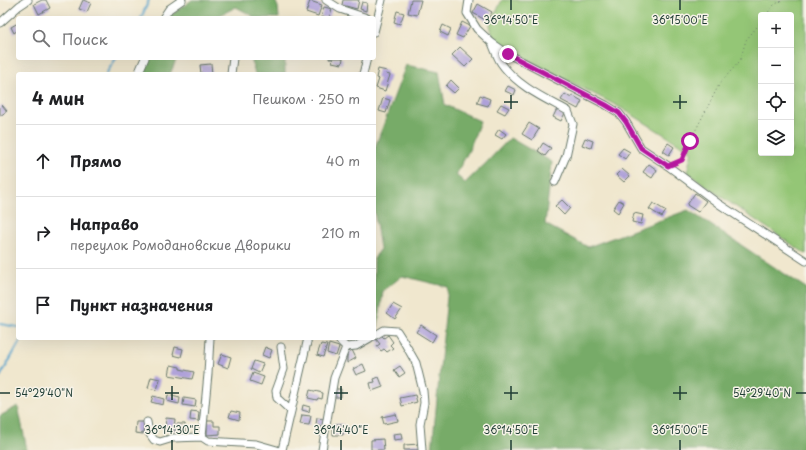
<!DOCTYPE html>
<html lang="ru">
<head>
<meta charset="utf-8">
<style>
	:root { --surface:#fff; --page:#f6f6f6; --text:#202124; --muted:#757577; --line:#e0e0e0 }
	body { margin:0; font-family:"Playpen Sans",sans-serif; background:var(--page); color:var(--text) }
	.controls { position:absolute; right:12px; top:12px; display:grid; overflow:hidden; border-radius:4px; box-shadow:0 4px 16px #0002 }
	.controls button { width:36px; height:36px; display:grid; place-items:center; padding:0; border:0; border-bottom:1px solid var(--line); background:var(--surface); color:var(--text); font:20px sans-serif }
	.stop { position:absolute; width:12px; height:12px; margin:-9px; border:3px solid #b5179e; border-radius:50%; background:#fff }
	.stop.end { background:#b5179e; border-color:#fff; box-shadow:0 1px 4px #0008 }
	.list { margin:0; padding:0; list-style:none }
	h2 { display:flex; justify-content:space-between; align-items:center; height:52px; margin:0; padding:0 16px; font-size:17px }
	h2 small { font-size:13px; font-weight:400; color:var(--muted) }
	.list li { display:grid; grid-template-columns:26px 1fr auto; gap:12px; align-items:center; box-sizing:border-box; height:72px; padding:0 16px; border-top:1px solid var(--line) }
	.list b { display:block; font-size:15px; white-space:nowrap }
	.list p { margin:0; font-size:13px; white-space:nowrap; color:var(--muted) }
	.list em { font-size:13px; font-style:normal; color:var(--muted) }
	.icon { flex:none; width:22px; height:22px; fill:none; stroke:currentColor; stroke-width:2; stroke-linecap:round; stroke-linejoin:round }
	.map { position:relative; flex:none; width:806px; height:450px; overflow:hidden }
	.search { position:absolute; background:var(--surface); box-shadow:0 4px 16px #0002; left:16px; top:16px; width:360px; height:44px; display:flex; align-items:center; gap:10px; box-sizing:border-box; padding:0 14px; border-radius:4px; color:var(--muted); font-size:15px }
	.panel { position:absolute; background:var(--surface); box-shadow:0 4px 16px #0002; left:16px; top:72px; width:360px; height:268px; border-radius:4px }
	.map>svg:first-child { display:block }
	.green { fill:#94c676; stroke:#5a8255; fill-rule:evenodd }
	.forest { fill:#77ab67; stroke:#4b744e }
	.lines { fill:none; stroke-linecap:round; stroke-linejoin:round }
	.stream { stroke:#53a5ce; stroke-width:2 }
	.building { fill:#aea0d9 }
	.minor-casing { stroke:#68786a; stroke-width:9 }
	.path { stroke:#68786a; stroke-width:1; stroke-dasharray:1 3; stroke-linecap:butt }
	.minor { stroke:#fff; stroke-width:7 }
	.route { stroke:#b5179e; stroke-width:5 }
	.ticks { fill:none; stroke:#1f3d34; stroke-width:1.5 }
	.ticks-label { font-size:10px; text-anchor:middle; fill:#1f3d34; stroke:#f7f3e8; stroke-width:3; stroke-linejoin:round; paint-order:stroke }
</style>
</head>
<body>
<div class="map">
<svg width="806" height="450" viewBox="0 0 806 450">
	<rect width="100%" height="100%" fill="#f7f3e8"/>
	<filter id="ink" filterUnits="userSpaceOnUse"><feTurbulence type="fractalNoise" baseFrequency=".025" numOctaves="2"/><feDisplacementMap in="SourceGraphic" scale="8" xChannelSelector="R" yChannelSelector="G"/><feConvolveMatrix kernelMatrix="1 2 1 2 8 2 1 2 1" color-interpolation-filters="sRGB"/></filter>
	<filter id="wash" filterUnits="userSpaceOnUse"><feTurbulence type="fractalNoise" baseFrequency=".012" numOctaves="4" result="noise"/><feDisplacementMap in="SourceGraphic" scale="16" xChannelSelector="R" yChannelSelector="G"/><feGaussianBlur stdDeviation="0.9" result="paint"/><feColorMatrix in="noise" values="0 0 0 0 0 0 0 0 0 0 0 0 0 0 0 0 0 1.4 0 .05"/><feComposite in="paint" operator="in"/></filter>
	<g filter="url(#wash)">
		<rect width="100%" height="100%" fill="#f0e7ce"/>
		<path class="green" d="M502 0H806V254L723 198 687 172 692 152 623 109 509 50 493 37 490 25ZM761 15H791V153H761Z"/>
		<path class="forest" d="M192 0H275L278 7 279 18H253V16L236 7 214 18H169L171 15Z
			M149 58H177L170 74H142Z
			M251 58H285V74H255Z
			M406 65 439 72 445 105 480 121 469 150 456 175 465 183 485 164 510 138 552 162 545 224 588 247 688 210 806 288V450H432L448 287 402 276 383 291 378 327 374 325V259L380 249 374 210V150Z
			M18 406 27 450H0V416Z"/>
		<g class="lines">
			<path class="stream" d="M141 18 149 0
				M106 74 116 58
				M0 324 18 327
				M0 377 22 338"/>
		</g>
		<g id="blocks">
			<path class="building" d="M42 0H46L50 8 39 14 34 4Z
				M83 0 91 3 87 12 79 9Z
				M343 0H359L357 9 342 5Z
				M411 0H421L417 15 408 13Z
				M310 1 322 5 318 16 306 12Z
				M362 2 367 3 366 11 360 9Z
				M478 4 492 12 487 21 473 13Z
				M324 7 332 9 329 18 321 17Z
				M397 11 404 13 400 24 394 22Z
				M462 22 470 26 463 38 456 35Z
				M18 23V30L14 33 11 27Z
				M443 25 451 29 448 36 440 32Z
				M460 47 473 59 465 67 452 55Z
				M329 58H343L342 64 332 62 333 59H329Z
				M211 64 212 74H201L200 65Z
				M378 69 387 71 386 74 390 75 385 91 376 88 379 79 376 78Z
				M451 80 459 88 454 93 446 86Z
				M508 86 516 90 514 95 505 91Z
				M565 94 571 98 572 95 582 101 578 109 561 100Z
				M480 95 490 99 488 106 477 103Z
				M383 98 390 100 386 113 379 111Z
				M501 104 509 108 505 114 497 110Z
				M2 105 7 111 0 116V107Z
				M557 109 565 113 561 121 553 117Z
				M529 123 539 129 532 140 522 134Z
				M499 129 506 134 502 139 495 135Z
				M585 138 593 141 591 148 582 145Z
				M543 143 551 148 545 156 538 151Z
				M668 143 674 147 669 155 663 151Z
				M623 148 630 152 625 159 618 154Z
				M649 164 657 170 652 178 643 172Z
				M622 169 630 176 624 182 616 175Z
				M695 193 706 201 698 212 687 205Z
				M562 200 570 208 564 215 555 206Z
				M619 200 624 203 618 213 613 209Z
				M653 203 666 211 662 217 649 209Z
				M634 213 643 215 641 224 632 222Z
				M393 304 402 309 395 319 387 313Z
				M421 325 436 335 432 342 416 332Z
				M381 335 384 338 388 335 393 342 390 345 393 348 387 352 384 349 381 351 377 346 380 344 376 339Z
				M321 344 327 345 323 357 317 355Z
				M329 344 339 347 336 356 327 353Z
				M175 347 183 349 181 357 173 355Z
				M265 347 272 350 269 358 262 355Z
				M352 350 356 358 347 363V353Z
				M222 354 231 357 228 368 218 364Z
				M254 361 263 364 259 373 251 369Z
				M363 364 366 371 356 375 353 369Z
				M171 365 180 367V369L194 372 192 379 169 375Z
				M400 366 405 373 399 377 394 370Z
				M253 373 264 377 261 385 250 381Z
				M151 377 160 379 157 390 148 388Z
				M379 377 383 387 372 391 370 383 375 382 374 379Z
				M334 389H341V397H334Z
				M310 390 323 393 322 399 318 398 317 400 308 398Z
				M168 395 180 398 179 404 167 401Z
				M415 395 417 402 402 406 400 398Z
				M153 396 164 399 163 405 151 402Z
				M184 398 196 400 195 407 183 405Z
				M303 405 310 407 309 412 302 410Z
				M191 411 199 412 198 421 190 420Z
				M231 411 240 413 239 420 229 417Z
				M396 414 398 421 384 424 382 417Z
				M302 415 311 416 309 425 300 424Z
				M166 418 175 419 174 431 165 430Z
				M317 418 324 419 322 426 316 424Z
				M207 421H214V426H220V434L207 435Z
				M136 422H144L143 434 135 433Z
				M177 424H185V432L176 431Z
				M333 424H343V435H333Z
				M401 433 402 439 394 440 393 434Z
				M383 439 384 450H371V440Z
				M420 444V450H404V445Z"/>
		</g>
	</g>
	<g filter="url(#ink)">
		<use href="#blocks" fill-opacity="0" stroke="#68786a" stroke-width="1"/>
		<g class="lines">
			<g class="minor-casing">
				<path id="minor" d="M326 0 340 9 367 18
					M469 0 467 13 477 29 492 43 508 54 606 105 619 113 626 122 641 148 668 166 719 204 806 261
					M163 18 169 9 182 0
					M0 23 19 6 28 0
					M374 32 382 0
					M492 43C495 50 497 57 501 63 517 86 544 98 568 111L573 124 566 156 555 182
					M138 74 145 58
					M231 74 233 58
					M363 74 367 58
					M374 336 384 330 397 331 404 342 416 363 423 391 424 403 420 424 422 450
					M337 338 346 347 356 346 370 338
					M281 347 284 369 276 391 277 398 291 411
					M147 422 149 433 154 440 160 442 173 438 202 437
					M202 437 208 374 210 338
					M202 437 208 441 256 444 277 450
					M282 450 308 338
					M322 450 334 378 346 347"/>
			</g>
			<path class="path" d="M766 15 774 5 783 0
				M676 163 682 160 690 141 720 83 740 61 746 40 761 22"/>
			<use href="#minor" class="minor"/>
		</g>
	</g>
	<g class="lines" filter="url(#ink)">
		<path class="route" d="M508 54 606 105 619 113 626 122 641 148 668 166 682 160 690 141"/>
	</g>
	<path class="ticks" d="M511 0V10M680 0V10M511 95V109M680 95V109M504 102H518M673 102H687M172 386V400M341 386V400M511 386V400M680 386V400M0 393H10M165 393H179M334 393H348M504 393H518M673 393H687M796 393H806M172 440V450M341 440V450M511 440V450M680 440V450"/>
	<g class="ticks-label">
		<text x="511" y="24">36°14'50"E</text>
		<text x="680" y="24">36°15'00"E</text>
		<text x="44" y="397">54°29'40"N</text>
		<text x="762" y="397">54°29'40"N</text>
		<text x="172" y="434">36°14'30"E</text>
		<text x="341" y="434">36°14'40"E</text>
		<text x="511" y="434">36°14'50"E</text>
		<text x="680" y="434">36°15'00"E</text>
	</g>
</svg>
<div class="controls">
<button>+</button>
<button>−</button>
<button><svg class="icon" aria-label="locate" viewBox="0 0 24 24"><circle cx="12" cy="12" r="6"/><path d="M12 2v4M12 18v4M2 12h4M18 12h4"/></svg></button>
<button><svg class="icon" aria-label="layers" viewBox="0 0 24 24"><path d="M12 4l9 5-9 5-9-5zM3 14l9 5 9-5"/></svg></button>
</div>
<div class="stop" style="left:690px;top:141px"></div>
<div class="stop end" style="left:508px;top:54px"></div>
<div class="search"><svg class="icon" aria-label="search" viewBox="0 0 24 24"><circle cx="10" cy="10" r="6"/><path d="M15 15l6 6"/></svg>Поиск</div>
<section class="panel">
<h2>4 мин<small>Пешком · 250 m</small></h2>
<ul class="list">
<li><svg class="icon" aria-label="ahead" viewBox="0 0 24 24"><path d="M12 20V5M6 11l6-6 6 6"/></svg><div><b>Прямо</b></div><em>40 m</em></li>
<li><svg class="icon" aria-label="right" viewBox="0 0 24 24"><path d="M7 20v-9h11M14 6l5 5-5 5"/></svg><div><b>Направо</b><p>переулок Ромодановские Дворики</p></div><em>210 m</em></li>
<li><svg class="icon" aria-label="arrive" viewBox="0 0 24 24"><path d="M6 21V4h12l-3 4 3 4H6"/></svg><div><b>Пункт назначения</b></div></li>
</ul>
</section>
</div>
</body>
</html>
